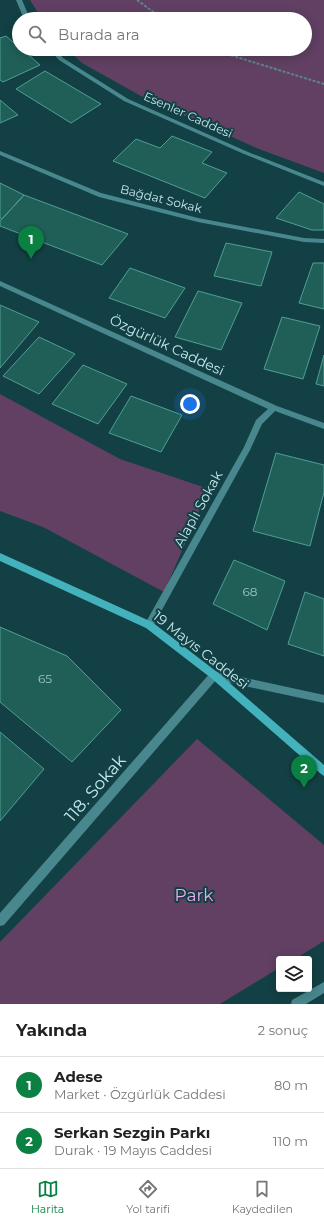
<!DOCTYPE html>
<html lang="tr">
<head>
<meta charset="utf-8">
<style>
	:root { --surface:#fff; --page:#f2f2f2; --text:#222; --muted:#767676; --line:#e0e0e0; --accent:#0b8043 }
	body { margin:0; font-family:Montserrat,sans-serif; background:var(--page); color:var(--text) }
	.controls { position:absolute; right:12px; bottom:12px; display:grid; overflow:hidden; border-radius:4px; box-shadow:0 2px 10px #0003 }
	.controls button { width:36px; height:36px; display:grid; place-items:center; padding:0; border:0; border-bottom:1px solid var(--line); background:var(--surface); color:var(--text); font:20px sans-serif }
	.you { position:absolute; left:190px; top:404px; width:14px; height:14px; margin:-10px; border:3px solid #fff; border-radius:50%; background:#1a73e8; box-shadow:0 0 0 6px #1a73e833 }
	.badge { display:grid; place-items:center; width:26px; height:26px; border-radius:50%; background:var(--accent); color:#fff; font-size:13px; font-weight:700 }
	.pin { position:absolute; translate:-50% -33px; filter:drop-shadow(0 1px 2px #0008) }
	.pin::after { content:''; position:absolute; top:21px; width:14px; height:12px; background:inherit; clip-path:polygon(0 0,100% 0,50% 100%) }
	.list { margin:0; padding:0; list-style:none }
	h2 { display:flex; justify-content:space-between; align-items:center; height:52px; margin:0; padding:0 16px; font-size:17px }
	h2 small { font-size:13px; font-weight:400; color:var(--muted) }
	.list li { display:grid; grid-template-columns:26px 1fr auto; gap:12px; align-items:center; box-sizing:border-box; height:56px; padding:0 16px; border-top:1px solid var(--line) }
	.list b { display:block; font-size:15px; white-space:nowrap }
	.list p { margin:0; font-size:13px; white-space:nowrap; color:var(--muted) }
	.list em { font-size:13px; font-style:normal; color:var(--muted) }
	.icon { flex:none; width:22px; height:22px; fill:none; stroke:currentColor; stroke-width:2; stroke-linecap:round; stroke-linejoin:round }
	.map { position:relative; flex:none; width:324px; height:1004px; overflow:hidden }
	.search { position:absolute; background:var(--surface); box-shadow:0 2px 10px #0003; left:12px; right:12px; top:12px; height:44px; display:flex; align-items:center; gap:10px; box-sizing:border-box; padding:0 14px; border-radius:22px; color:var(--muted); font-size:15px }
	.sheet { height:164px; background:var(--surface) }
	nav { display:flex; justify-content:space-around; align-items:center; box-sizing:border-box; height:56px; border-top:1px solid var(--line); background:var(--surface); font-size:11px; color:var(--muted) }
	nav a { display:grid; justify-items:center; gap:2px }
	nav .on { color:var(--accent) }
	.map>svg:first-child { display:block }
	.green { fill:#614063 }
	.building { fill:#205f58; stroke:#4e9f94 }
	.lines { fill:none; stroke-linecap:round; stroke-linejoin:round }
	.path { stroke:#5b858a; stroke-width:2; stroke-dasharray:3 1.5; stroke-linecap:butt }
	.street { fill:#47878d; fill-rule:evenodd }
	.secondary { fill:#43b2bc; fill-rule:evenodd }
	.labels { text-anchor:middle; stroke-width:4; stroke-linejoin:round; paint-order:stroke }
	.far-street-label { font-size:12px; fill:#c1e8ec; stroke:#134045 }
	.number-label { font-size:12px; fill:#99c6c7 }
	.street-label { font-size:14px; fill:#c1e8ec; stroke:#134045 }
	.near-street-label { font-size:17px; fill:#c1e8ec; stroke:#134045 }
	.near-park-label { font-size:17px; fill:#ebabef; stroke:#134045 }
</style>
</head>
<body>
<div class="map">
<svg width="324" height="1004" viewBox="0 0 324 1004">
	<rect width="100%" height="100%" fill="#134045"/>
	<path class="green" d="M30 0H324V173L259 149 141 96 82 63 67 49H305V19H42Z
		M0 394 120 459 209 489 164 592 43 527 0 511Z
		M197 739 324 845V941L295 959H279V968L220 1004H0V942Z"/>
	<path class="building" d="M6 36 19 47V49H22L40 65 3 82 0 80V38Z
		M45 71 101 104 71 123 16 89Z
		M0 100 18 115 0 123Z
		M172 136 212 152 202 163 227 173 205 198 113 161 136 139 160 148Z
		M0 183 24 195 2 219 0 218Z
		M299 192 324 204V230H312L276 218Z
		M24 195 128 234 102 265 0 226V221Z
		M226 243 272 252 261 286 214 276Z
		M313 263H324V309L299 303Z
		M130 268 185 288 165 318 109 298Z
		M198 291 242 303 221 350 175 337Z
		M0 305 39 322 0 368Z
		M282 317 320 326 303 379 264 369Z
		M39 337 75 354 39 394 3 376Z
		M324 355V386L316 384Z
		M83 365 127 384 98 424 52 404Z
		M131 396 182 415 161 452 109 433Z
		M276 453 324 465V492L310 546 253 531Z
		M234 560 285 581 267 630 213 604Z
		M305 592 324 599V656L288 644Z
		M0 627 67 656 121 710 72 762 0 702Z
		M0 732 44 769 0 821Z"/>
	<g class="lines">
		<path class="path" d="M137 0 163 19
			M219 49 230 55 324 84"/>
		<path class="street" d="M16 0H22L30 19H24Z
			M49 49H55L63 58 128 99 248 152 324 182V186L244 154 124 101 59 60Z
			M0 151 101 193 198 218 304 238 324 239V243L304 242 198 222 99 197 0 155Z
			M0 281 277 406 324 423V429L275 411 262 424 250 450 152 628 149 629 146 628 145 625 146 622 244 447 256 420 268 409 0 286Z
			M214 671 324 695V703L216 680 4 925 0 926V913L211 672Z
			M324 982V993L306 1004H291L292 1000Z"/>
		<path class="secondary" d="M0 553 152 622 217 672 324 765V776L321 774 211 678 146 628 0 561Z"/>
	</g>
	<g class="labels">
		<g class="far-street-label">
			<text transform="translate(188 115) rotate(24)" y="4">Esenler Caddesi</text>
			<text transform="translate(161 199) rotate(14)" y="4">Bağdat Sokak</text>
		</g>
		<g class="number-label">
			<text x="250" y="596">68</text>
			<text x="45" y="683">65</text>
		</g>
		<g class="street-label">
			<text transform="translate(167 345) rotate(25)" y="5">Özgürlük Caddesi</text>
			<text transform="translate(198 509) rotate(-61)" y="5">Alaplı Sokak</text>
			<text transform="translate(201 650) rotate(38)" y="5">19 Mayıs Caddesi</text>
		</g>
		<g class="near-street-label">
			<text transform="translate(95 788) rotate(-49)" y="6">118. Sokak</text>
		</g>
		<g class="near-park-label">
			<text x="194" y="901">Park</text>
		</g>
	</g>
</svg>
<div class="controls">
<button><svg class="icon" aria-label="layers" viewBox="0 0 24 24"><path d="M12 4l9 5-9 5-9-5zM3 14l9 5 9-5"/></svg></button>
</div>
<div class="you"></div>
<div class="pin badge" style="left:31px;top:259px">1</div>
<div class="pin badge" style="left:304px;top:788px">2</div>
<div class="search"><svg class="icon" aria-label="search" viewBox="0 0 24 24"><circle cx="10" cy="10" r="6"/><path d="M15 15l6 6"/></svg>Burada ara</div>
</div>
<section class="sheet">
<h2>Yakında<small>2 sonuç</small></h2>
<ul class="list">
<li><span class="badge">1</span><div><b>Adese</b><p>Market · Özgürlük Caddesi</p></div><em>80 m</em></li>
<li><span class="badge">2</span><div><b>Serkan Sezgin Parkı</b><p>Durak · 19 Mayıs Caddesi</p></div><em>110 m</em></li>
</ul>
</section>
<nav>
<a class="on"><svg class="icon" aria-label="map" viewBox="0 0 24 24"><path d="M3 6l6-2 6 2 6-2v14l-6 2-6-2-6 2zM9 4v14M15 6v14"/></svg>Harita</a>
<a><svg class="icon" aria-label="directions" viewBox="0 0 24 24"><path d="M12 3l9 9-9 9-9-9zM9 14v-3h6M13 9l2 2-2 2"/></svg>Yol tarifi</a>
<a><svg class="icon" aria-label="saved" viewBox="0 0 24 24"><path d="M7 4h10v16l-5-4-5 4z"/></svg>Kaydedilen</a>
</nav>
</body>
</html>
